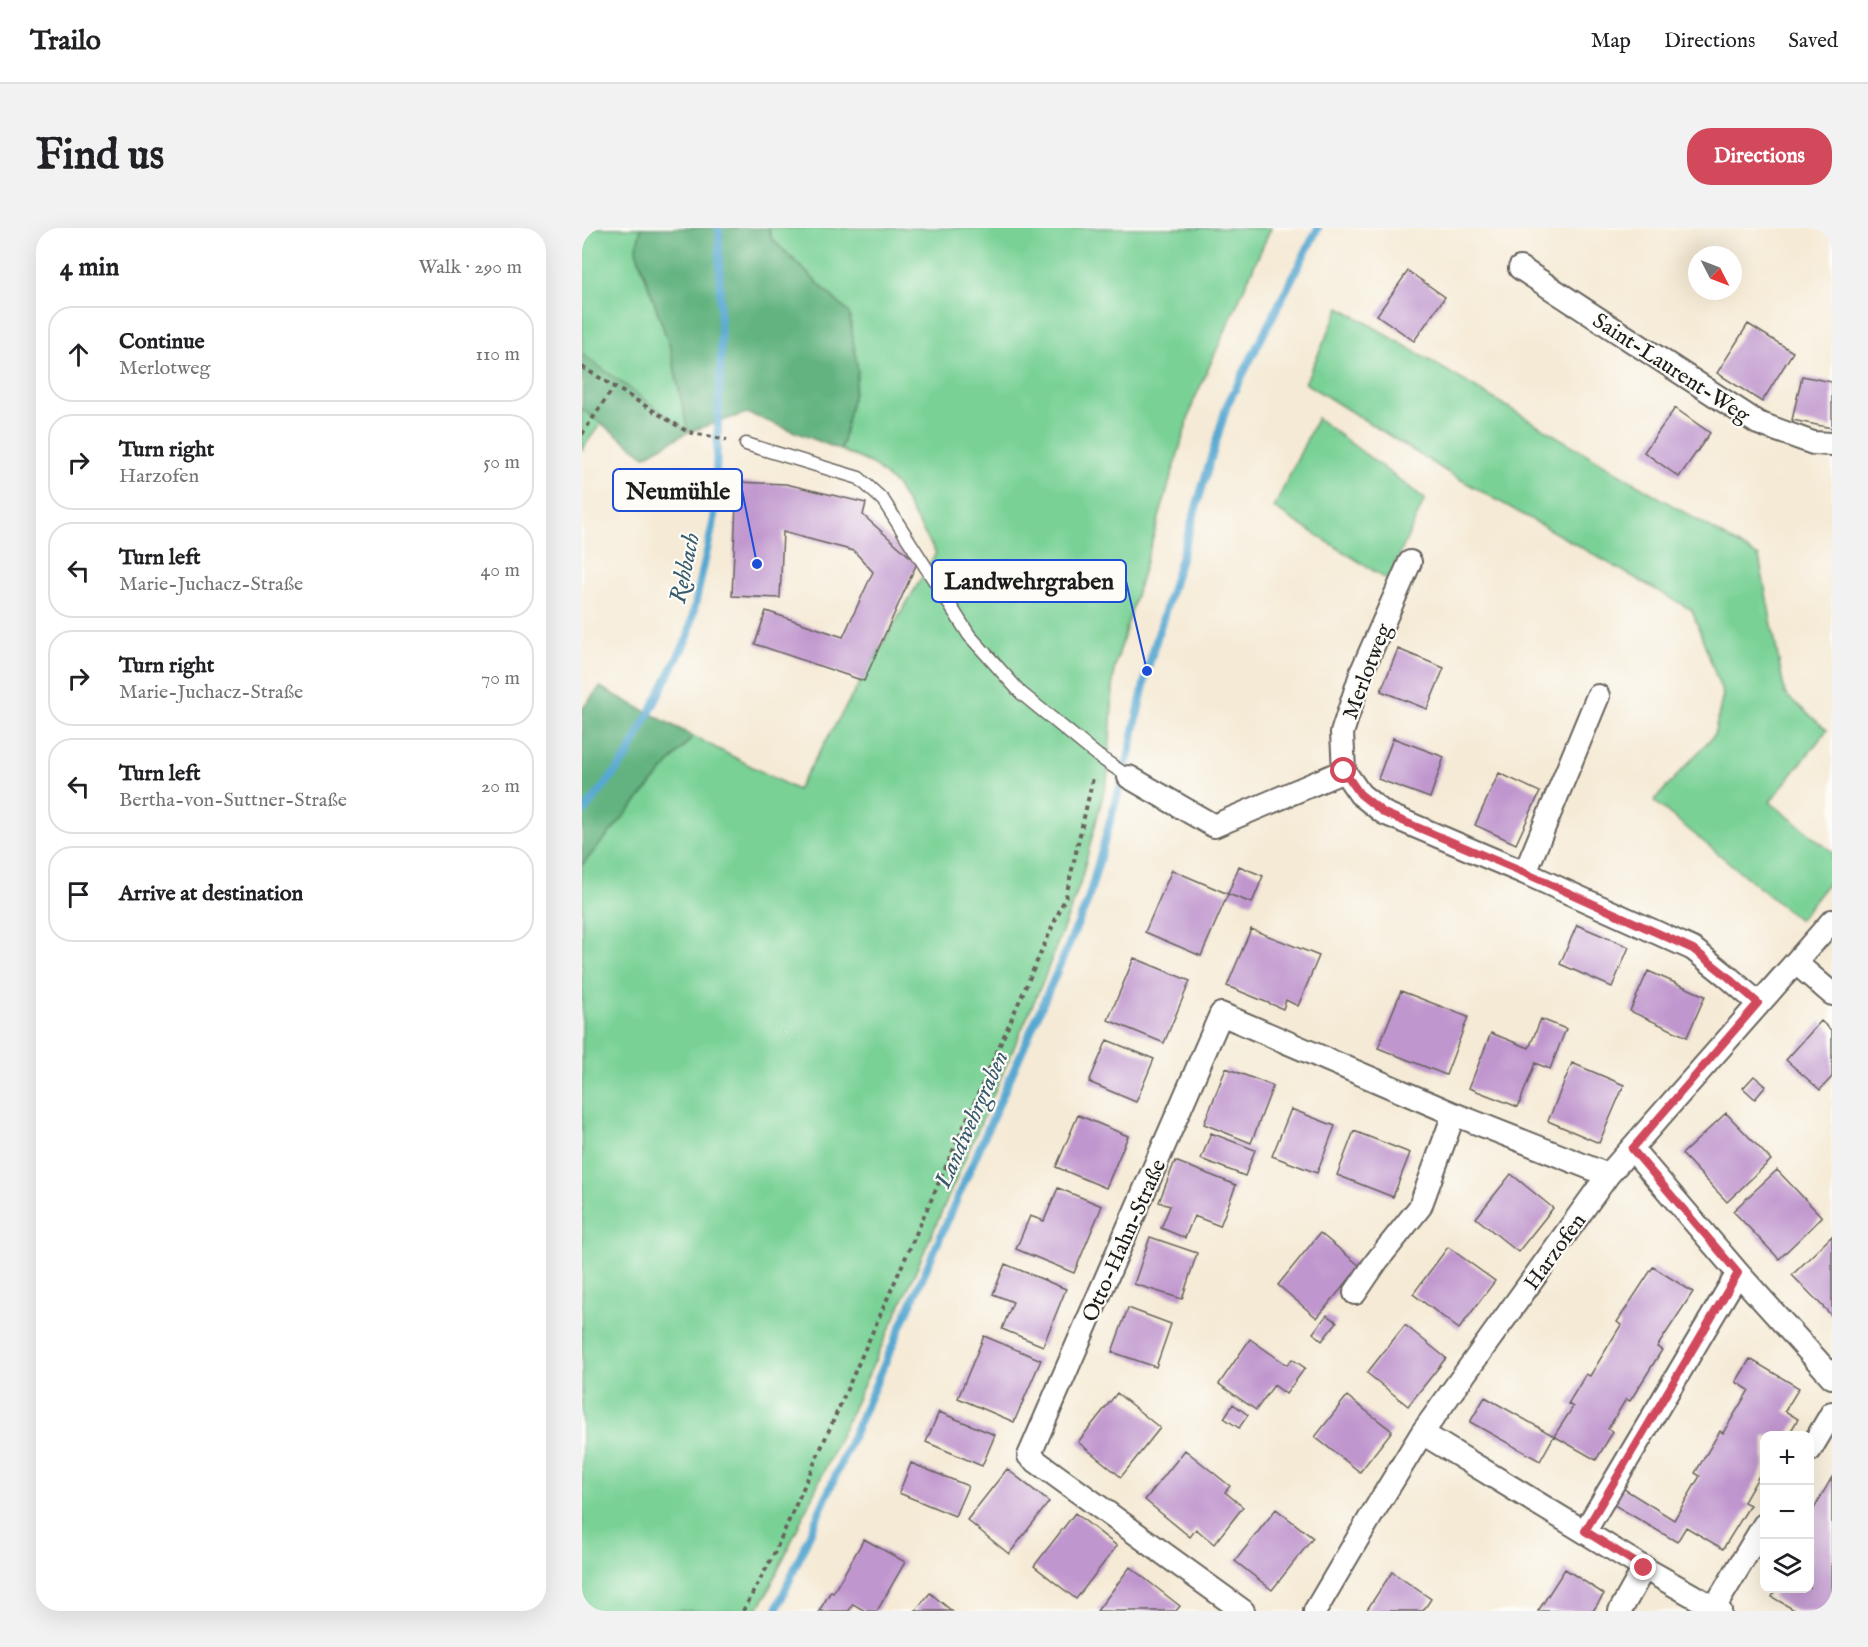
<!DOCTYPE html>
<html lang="en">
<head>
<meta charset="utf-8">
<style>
	:root { --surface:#fff; --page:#f2f2f2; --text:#202124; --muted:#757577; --line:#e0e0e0; --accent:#d1495b }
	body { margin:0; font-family:"IM FELL English",serif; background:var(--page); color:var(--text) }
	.controls { position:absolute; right:18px; bottom:18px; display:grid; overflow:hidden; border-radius:12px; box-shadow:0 6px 24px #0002 }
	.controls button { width:54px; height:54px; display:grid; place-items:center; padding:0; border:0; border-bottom:2px solid var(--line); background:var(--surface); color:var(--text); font:30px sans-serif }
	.compass { position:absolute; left:1106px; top:18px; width:54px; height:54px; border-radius:50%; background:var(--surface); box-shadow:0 6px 24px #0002; rotate:132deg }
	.stop { position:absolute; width:18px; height:18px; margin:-14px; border:4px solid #d1495b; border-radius:50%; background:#fff }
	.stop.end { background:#d1495b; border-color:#fff; box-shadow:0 2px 6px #0008 }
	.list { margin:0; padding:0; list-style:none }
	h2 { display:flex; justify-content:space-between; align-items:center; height:78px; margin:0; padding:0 24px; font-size:26px }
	h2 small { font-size:20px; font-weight:400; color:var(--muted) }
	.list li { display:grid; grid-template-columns:39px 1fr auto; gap:18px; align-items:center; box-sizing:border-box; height:96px; margin:0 12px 12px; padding:0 12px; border:2px solid var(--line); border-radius:24px }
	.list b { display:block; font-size:22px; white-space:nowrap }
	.list p { margin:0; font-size:20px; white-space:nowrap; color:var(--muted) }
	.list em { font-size:20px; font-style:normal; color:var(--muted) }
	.icon { flex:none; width:33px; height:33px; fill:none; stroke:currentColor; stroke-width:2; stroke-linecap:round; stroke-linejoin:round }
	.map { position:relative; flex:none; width:1250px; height:1383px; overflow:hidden; border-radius:24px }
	header { display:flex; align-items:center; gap:36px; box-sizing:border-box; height:84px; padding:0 30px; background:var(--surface); border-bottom:2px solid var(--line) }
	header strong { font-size:28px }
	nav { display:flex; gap:33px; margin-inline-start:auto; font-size:21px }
	.intro { display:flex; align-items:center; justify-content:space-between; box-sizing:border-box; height:144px; padding:0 36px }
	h1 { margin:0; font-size:42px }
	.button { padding:15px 27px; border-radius:24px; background:var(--accent); color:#fff; font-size:21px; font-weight:700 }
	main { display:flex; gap:36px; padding:0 36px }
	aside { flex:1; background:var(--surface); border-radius:24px; box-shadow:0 6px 24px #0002 }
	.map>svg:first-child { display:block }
	.green { fill:#79d196; stroke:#4a7659; stroke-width:1.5 }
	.forest { fill:#62b37f; stroke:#3f684e; stroke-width:1.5 }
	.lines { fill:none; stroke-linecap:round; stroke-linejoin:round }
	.stream { stroke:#57a8d1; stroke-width:8 }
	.building { fill:#c096ce }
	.service-casing { stroke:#68645d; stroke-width:15 }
	.minor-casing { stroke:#68645d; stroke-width:26 }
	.path { stroke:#68645d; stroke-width:4; stroke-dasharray:4.5 4.5; stroke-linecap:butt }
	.service { stroke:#fff; stroke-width:12 }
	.minor { stroke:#fff; stroke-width:22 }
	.route { stroke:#d1495b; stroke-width:8 }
	.labels { text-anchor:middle; stroke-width:4.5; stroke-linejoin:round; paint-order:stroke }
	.street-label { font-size:22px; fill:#1c1c1c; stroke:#fdfcf7 }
	.water-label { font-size:24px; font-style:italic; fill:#375b6d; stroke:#fdfcf7 }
	.leader { fill:none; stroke:#1d4ed8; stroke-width:2 }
	.callout-dot { fill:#1d4ed8; stroke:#fdfcf7; stroke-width:2 }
	.callout { fill:#fdfcf7; stroke:#1d4ed8; stroke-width:2 }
	.callout-label { font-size:24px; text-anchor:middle; font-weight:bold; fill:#1c1c1c }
</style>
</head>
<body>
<header>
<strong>Trailo</strong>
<nav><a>Map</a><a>Directions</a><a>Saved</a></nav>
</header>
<div class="intro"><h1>Find us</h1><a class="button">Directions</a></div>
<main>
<aside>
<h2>4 min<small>Walk · 290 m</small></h2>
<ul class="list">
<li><svg class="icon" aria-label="ahead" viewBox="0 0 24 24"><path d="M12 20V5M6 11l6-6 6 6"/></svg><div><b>Continue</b><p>Merlotweg</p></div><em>110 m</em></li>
<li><svg class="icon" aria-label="right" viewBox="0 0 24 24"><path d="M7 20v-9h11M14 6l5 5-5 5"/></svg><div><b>Turn right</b><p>Harzofen</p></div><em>50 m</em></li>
<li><svg class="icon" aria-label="left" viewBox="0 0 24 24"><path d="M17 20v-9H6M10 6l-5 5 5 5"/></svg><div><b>Turn left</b><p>Marie-Juchacz-Straße</p></div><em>40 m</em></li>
<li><svg class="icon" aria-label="right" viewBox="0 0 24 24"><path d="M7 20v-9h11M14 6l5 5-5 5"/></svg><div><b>Turn right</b><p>Marie-Juchacz-Straße</p></div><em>70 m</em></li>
<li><svg class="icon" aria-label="left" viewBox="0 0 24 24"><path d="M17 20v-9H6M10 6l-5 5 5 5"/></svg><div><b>Turn left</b><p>Bertha-von-Suttner-Straße</p></div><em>20 m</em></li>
<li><svg class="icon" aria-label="arrive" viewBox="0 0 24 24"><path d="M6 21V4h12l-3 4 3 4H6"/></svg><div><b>Arrive at destination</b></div></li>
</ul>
</aside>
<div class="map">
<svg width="1250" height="1383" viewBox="0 0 1250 1383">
	<rect width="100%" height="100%" fill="#fdfcf7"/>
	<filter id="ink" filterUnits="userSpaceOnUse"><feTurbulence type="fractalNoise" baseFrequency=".0167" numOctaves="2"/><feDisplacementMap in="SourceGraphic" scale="12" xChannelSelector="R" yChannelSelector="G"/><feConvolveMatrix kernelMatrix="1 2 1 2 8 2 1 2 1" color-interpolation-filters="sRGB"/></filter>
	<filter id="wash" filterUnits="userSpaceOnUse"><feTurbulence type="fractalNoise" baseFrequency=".008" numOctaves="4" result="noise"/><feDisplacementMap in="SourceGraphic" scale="24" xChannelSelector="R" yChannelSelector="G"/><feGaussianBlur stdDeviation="1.35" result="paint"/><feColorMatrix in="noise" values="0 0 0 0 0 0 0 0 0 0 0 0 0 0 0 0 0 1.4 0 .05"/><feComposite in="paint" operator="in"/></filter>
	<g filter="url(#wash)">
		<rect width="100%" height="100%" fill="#f5ead5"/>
		<path class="green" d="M0 0H59L54 23 88 119 106 204 0 126Z
			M187 0H689L611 175 532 442 526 548 498 656 462 751 321 1072 185 1366 174 1383H0V637L111 508 215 562 354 325 314 257 290 236 259 222 276 144 267 85 189 10Z
			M758 79 1177 329 1203 466 1245 502 1188 574 1250 624V650L1217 692 1072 573 1132 507 1141 467 1110 382 867 245 723 155Z
			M0 181 19 195 0 222Z
			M735 190 843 271 806 352 692 280Z"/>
		<path class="forest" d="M59 0H187L189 10 267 85 276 144 259 222 165 185 106 204 63 228 0 181V126L106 203 88 119 54 22Z
			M18 459 111 508 0 637V481Z"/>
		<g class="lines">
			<path class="stream" d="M0 586 45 529 106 409 132 291 139 127 137 0
				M194 1383 505 675 546 530 565 443 645 177 736 0"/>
		</g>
		<g id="blocks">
			<path class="building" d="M826 43 863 69 832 113 795 87Z
				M1166 96 1211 124 1180 174 1135 145Z
				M1220 148 1250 154V200L1210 192Z
				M1093 180 1128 205 1097 249 1062 224Z
				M155 254 204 256 284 275 281 287 335 335 282 453 173 416 184 383 261 409 291 344 272 323 201 304 198 370 150 368Z
				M816 421 862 440 845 481 799 463Z
				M811 510 862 529 848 570 796 551Z
				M917 545 958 564 934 616 893 597Z
				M657 638 681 648 670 675 646 666Z
				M590 642 646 666 619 728 563 704Z
				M995 697 1047 719 1030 759 978 736Z
				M669 701 737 728 716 778 704 772 701 781 645 758Z
				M552 730 608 753 582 815 526 792Z
				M1066 743 1123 768 1105 809 1048 783Z
				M819 763 886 789 864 847 796 820Z
				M959 791 984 801 968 841 953 835 936 879 887 860 909 805 947 820Z
				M1239 793 1250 803V849L1238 862 1204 832Z
				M525 812 572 831 554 874 507 854Z
				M990 835 1042 857 1017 915 966 893Z
				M644 840 691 858 669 915 622 896Z
				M1172 848 1184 858 1173 871 1161 860Z
				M709 881 753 898 735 945 690 928Z
				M1144 885 1189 932 1145 974 1100 926Z
				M496 887 546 908 524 960 474 939Z
				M772 903 828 925 811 969 755 947Z
				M629 905 673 922 663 948 619 931Z
				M593 933 654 957 638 998 612 988 603 1010 579 1000 588 978 577 974Z
				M1195 942 1240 989 1197 1031 1151 983Z
				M929 946 971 980 936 1024 894 990Z
				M476 960 520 978 492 1045 434 1021 448 988 462 993Z
				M738 1005 778 1038 735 1090 696 1057Z
				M1250 1008V1088L1210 1047Z
				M568 1009 615 1025 600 1071 552 1056Z
				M866 1019 913 1053 877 1101 831 1066Z
				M423 1036 484 1061 461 1118 420 1101 431 1074 411 1066Z
				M1071 1039 1111 1064 1075 1119 1080 1122 1065 1146 1048 1173 1044 1171 1026 1201 1031 1204 1014 1232 972 1208 991 1179 986 1176 1004 1146 1008 1148 1039 1097 1035 1094Z
				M546 1080 589 1096 574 1139 530 1124Z
				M745 1087 755 1094 740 1113 731 1105Z
				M823 1097 864 1130 826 1178 785 1145Z
				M402 1108 459 1132 432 1194 376 1170Z
				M668 1111 705 1137 710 1131 723 1140 704 1166 692 1157 674 1182 637 1156Z
				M1168 1131 1217 1160 1203 1183 1216 1191 1206 1208H1182V1239L1162 1274 1168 1277 1141 1321 1104 1299 1095 1314 1029 1275 1039 1259 1092 1292 1118 1248 1113 1245 1138 1203 1141 1205 1167 1162 1154 1154Z
				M535 1165 578 1200 539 1249 496 1214Z
				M765 1168 810 1203 778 1244 733 1209Z
				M903 1169 972 1208 958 1233 888 1194Z
				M651 1176 666 1187 657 1200 642 1190Z
				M357 1184 413 1207 400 1238 344 1214Z
				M603 1222 648 1258 643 1264 661 1279 632 1316 614 1301 608 1309 563 1272Z
				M329 1235 386 1258 373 1288 317 1265Z
				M425 1241 467 1274 427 1326 385 1292Z
				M1250 1249V1383H1214L1190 1369 1194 1360H1228V1288Z
				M694 1281 731 1310 690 1362 653 1333Z
				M493 1285 535 1318 494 1371 452 1338Z
				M282 1311 323 1334 295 1383H283L271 1376 267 1383H237L249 1363 251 1365Z
				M548 1339 598 1378 594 1383H515Z
				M983 1341 1022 1366 1011 1383H956Z
				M810 1344 849 1371 841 1383H784Z
				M348 1365 370 1383H333Z"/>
		</g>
	</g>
	<g filter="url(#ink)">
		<use href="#blocks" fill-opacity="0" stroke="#68645d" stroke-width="1.5"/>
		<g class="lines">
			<g class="service-casing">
				<path id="service" d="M164 216 277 250 301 272 387 407 439 465 516 528 547 549"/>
			</g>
			<g class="minor-casing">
				<path id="minor" d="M938 40 1176 195 1231 215 1250 216
					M828 334 780 443 760 505 762 543 778 566 802 585 943 645 1111 721 1145 748 1176 775
					M547 549 632 598 762 543
					M943 645 1016 468
					M1214 735 1250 766
					M1050 921 1156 1045 1250 1149
					M773 1065 794 1034 838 979 872 886
					M840 1205 1062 1340 1138 1383
					M1228 1222 1250 1185
					M1003 1303 1156 1045
					M1132 1380 1182 1297
					M661 1383 447 1228 639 786 872 886 1026 947
					M733 1383 789 1288 840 1205 1026 947 1250 693
					M1038 1383 1062 1340"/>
			</g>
			<path class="path" d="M0 139 106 204 145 212
				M0 206 32 159
				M161 1383 192 1326 484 668 511 550"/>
			<use href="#service" class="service"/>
			<use href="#minor" class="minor"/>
		</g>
	</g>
	<g class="lines" filter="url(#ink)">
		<path class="route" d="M762 543 778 566 802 585 943 645 1111 721 1145 748 1176 775 1050 921 1156 1045 1003 1303 1062 1340"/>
	</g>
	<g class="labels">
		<g class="street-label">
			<text transform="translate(1090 139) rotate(33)" y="8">Saint-Laurent-Weg</text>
			<text transform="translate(784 443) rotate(-69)" y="8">Merlotweg</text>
			<text transform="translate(541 1012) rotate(-66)" y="8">Otto-Hahn-Straße</text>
			<text transform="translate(972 1023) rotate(-54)" y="8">Harzofen</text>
		</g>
		<g class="water-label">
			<text transform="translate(102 340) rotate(-78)" y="8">Rehbach</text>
			<text transform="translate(389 891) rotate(-66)" y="8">Landwehrgraben</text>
		</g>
	</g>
	<path class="leader" d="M175 336L160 262M565 443L544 353"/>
	<g class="callout-dot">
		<circle cx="175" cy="336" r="6"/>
		<circle cx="565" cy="443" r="6"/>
	</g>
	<g class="callout">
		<rect x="31" y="241" width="129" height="42" rx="6"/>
		<rect x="350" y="332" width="194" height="42" rx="6"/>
	</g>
	<g class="callout-label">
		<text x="96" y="271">Neumühle</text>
		<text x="447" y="361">Landwehrgraben</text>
	</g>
</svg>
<div class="controls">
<button>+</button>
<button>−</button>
<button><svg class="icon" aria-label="layers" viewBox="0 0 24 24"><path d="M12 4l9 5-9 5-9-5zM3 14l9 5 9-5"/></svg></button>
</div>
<svg class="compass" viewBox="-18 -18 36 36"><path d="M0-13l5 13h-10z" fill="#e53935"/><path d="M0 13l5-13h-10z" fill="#757577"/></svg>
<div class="stop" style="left:762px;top:543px"></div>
<div class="stop end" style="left:1062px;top:1340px"></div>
</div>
</main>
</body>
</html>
